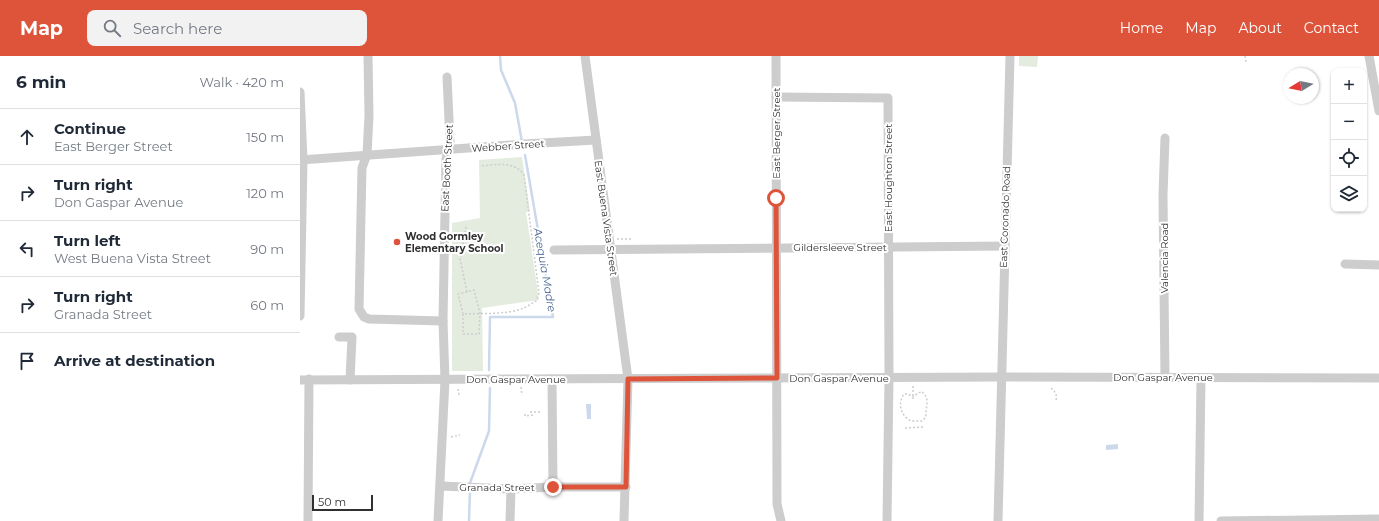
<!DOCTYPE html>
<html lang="en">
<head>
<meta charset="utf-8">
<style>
	:root { --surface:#fff; --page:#f2f2f3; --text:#1f2937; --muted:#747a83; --line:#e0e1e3; --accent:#de543b }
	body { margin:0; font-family:Montserrat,sans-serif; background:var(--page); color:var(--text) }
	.controls { position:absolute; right:12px; top:12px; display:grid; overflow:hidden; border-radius:8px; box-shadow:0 1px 3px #0004 }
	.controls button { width:36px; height:36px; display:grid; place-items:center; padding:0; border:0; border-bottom:1px solid var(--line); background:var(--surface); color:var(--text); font:20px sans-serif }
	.compass { position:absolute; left:983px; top:12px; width:36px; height:36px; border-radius:50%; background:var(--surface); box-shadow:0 1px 3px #0004; rotate:260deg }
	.scale { position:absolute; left:12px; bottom:10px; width:61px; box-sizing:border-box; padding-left:4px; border:2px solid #303030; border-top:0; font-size:11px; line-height:14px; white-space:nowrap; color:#303030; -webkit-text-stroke:3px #fff; paint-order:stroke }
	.stop { position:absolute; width:12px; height:12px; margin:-9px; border:3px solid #de543b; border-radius:50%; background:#fff }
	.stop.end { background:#de543b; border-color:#fff; box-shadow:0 1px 4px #0008 }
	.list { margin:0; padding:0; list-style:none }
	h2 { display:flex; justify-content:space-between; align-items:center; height:52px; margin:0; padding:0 16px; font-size:17px }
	h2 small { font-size:13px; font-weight:400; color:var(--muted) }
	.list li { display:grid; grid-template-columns:26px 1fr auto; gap:12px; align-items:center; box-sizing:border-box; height:56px; padding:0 16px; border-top:1px solid var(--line) }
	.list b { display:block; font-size:15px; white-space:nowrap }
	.list p { margin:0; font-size:13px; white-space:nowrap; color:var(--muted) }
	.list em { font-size:13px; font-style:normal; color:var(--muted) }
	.icon { flex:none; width:22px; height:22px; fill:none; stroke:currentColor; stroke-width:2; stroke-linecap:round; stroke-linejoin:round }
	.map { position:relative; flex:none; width:1079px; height:465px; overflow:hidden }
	header { display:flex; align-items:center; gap:24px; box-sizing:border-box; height:56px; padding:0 20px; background:var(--accent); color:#fff }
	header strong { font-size:19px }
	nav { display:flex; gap:22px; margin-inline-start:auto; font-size:14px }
	.search { width:280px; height:36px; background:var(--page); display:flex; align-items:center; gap:10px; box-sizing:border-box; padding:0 14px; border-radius:8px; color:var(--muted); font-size:15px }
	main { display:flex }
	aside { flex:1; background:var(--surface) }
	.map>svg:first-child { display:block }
</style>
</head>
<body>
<header>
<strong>Map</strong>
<div class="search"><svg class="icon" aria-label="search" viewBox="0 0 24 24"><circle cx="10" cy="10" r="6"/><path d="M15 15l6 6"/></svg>Search here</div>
<nav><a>Home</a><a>Map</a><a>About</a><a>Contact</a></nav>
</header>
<main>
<aside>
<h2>6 min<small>Walk · 420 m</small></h2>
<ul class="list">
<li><svg class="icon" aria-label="ahead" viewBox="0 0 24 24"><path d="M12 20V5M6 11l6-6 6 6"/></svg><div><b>Continue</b><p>East Berger Street</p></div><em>150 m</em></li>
<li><svg class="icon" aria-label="right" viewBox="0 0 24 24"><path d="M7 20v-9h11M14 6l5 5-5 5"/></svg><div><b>Turn right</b><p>Don Gaspar Avenue</p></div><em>120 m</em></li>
<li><svg class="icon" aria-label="left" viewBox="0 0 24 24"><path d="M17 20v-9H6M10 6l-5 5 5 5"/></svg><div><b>Turn left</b><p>West Buena Vista Street</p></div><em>90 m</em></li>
<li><svg class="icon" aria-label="right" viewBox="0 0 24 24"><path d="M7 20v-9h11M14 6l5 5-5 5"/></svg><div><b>Turn right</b><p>Granada Street</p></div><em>60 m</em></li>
<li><svg class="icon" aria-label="arrive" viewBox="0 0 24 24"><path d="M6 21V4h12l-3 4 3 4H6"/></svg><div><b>Arrive at destination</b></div></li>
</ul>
</aside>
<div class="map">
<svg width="1079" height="465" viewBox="0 0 1079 465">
	<rect width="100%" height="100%" fill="#fff"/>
	<g fill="#e3ecdf">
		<polygon points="719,0 738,0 737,11 719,10"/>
		<polygon points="222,101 230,155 226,156 239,244 182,252 183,315 152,315 152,167 180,162 179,104"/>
	</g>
	<g fill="#ccd8eb">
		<polygon points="286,348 291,348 291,363 287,363"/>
		<polygon points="818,388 818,393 806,394 806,389"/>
	</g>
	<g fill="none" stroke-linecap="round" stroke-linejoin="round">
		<g stroke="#ccd8eb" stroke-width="2.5">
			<polyline points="200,0 201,14 215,47 222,86"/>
			<polyline points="189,314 190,261 253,261 225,99"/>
			<polyline points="170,427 189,375 190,332"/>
			<polyline points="169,465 170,435"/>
		</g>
		<g stroke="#cdcdcd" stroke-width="1.5" stroke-dasharray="2 2" stroke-linecap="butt">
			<polyline points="945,0 946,6"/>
			<polyline points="166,171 160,203 167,236"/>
			<polyline points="317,183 332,183"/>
			<path d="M163,258L158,238L174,234L180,257L179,278H163V258C182,257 207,259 224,252C228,250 232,247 236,245L239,237L224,119C214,104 195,109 180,110"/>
			<polyline points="613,330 613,343"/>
			<polyline points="221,331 222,339"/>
			<path d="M751,332C756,336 757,339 756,346"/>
			<polyline points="158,333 159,339"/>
			<path d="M622,336C631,343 625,351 626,361L622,365H611C601,360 597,348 604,338H608L613,341L618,337Z"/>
			<polyline points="230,356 242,356"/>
			<polyline points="225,358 225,360 234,359"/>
			<polyline points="605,372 624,371"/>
			<polyline points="151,381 160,379"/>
		</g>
		<g stroke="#cdcdcd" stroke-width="9">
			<polyline points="68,0 69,60 67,98 62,112 59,253 64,261 69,263 143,265"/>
			<polyline points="285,0 328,323 324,465"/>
			<polyline points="476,0 477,448 481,465"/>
			<polyline points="1069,0 1079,55"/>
			<polyline points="0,36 3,104 0,260"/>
			<polyline points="476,41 588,42 589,322 587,465"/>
			<polyline points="0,104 224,88 296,84"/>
			<polyline points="254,194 705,190"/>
			<polyline points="1045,208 1079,209"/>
			<polyline points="39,281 52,281 50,324"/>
			<polyline points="865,322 863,139 865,82"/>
			<polyline points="252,323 253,431"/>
			<polyline points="0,324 701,321 1079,322"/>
			<polyline points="141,430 211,433 253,431 326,431"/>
			<polyline points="8,465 9,323"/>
			<polyline points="138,465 145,324 143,265 146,103 150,85 147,21"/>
			<polyline points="210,465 211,433"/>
			<polyline points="698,465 710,0"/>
			<polyline points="899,465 901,322"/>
			<polyline points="921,465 1079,463"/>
		</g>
	</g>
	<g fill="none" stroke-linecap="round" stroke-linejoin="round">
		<polyline stroke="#de543b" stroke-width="5" points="253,431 326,431 328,323 477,322 476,142"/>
	</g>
	<circle fill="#de543b" stroke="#fff" stroke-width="1.5" cx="97" cy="186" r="4"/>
	<g text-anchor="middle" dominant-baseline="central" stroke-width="4" stroke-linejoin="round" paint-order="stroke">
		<g font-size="10" fill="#303030" stroke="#fff">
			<text transform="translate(476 77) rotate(-90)">East Berger Street</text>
			<text transform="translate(208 90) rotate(-4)">Webber Street</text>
			<text transform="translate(147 112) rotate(-87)">East Booth Street</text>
			<text transform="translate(588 122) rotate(-90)">East Houghton Street</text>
			<text transform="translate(705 161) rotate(-88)">East Coronado Road</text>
			<text transform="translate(306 162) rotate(82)">East Buena Vista Street</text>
			<text x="540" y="191">Gildersleeve Street</text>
			<text transform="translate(864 202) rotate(-90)">Valencia Road</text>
			<text x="863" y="321">Don Gaspar Avenue</text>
			<text x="539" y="322">Don Gaspar Avenue</text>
			<text x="216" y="323">Don Gaspar Avenue</text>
			<text x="197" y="431">Granada Street</text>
		</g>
		<g font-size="10" font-weight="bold" fill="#303030" stroke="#fff" text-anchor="start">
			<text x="105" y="180">Wood Gormley<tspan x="105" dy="12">Elementary School</tspan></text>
		</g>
		<g font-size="11" font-style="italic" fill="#415f8f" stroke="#fff">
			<text transform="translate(245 214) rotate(80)">Acequia Madre</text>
		</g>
	</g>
</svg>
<div class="controls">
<button>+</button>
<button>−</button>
<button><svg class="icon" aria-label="locate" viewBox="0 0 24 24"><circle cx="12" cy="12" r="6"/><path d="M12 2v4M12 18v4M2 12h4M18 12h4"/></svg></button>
<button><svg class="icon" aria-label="layers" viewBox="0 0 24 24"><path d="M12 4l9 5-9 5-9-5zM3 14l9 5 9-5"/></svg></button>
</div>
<svg class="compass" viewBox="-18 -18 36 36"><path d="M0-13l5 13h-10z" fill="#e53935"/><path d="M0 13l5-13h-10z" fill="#747a83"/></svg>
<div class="scale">50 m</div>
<div class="stop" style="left:476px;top:142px"></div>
<div class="stop end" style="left:253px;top:431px"></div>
</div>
</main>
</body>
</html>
